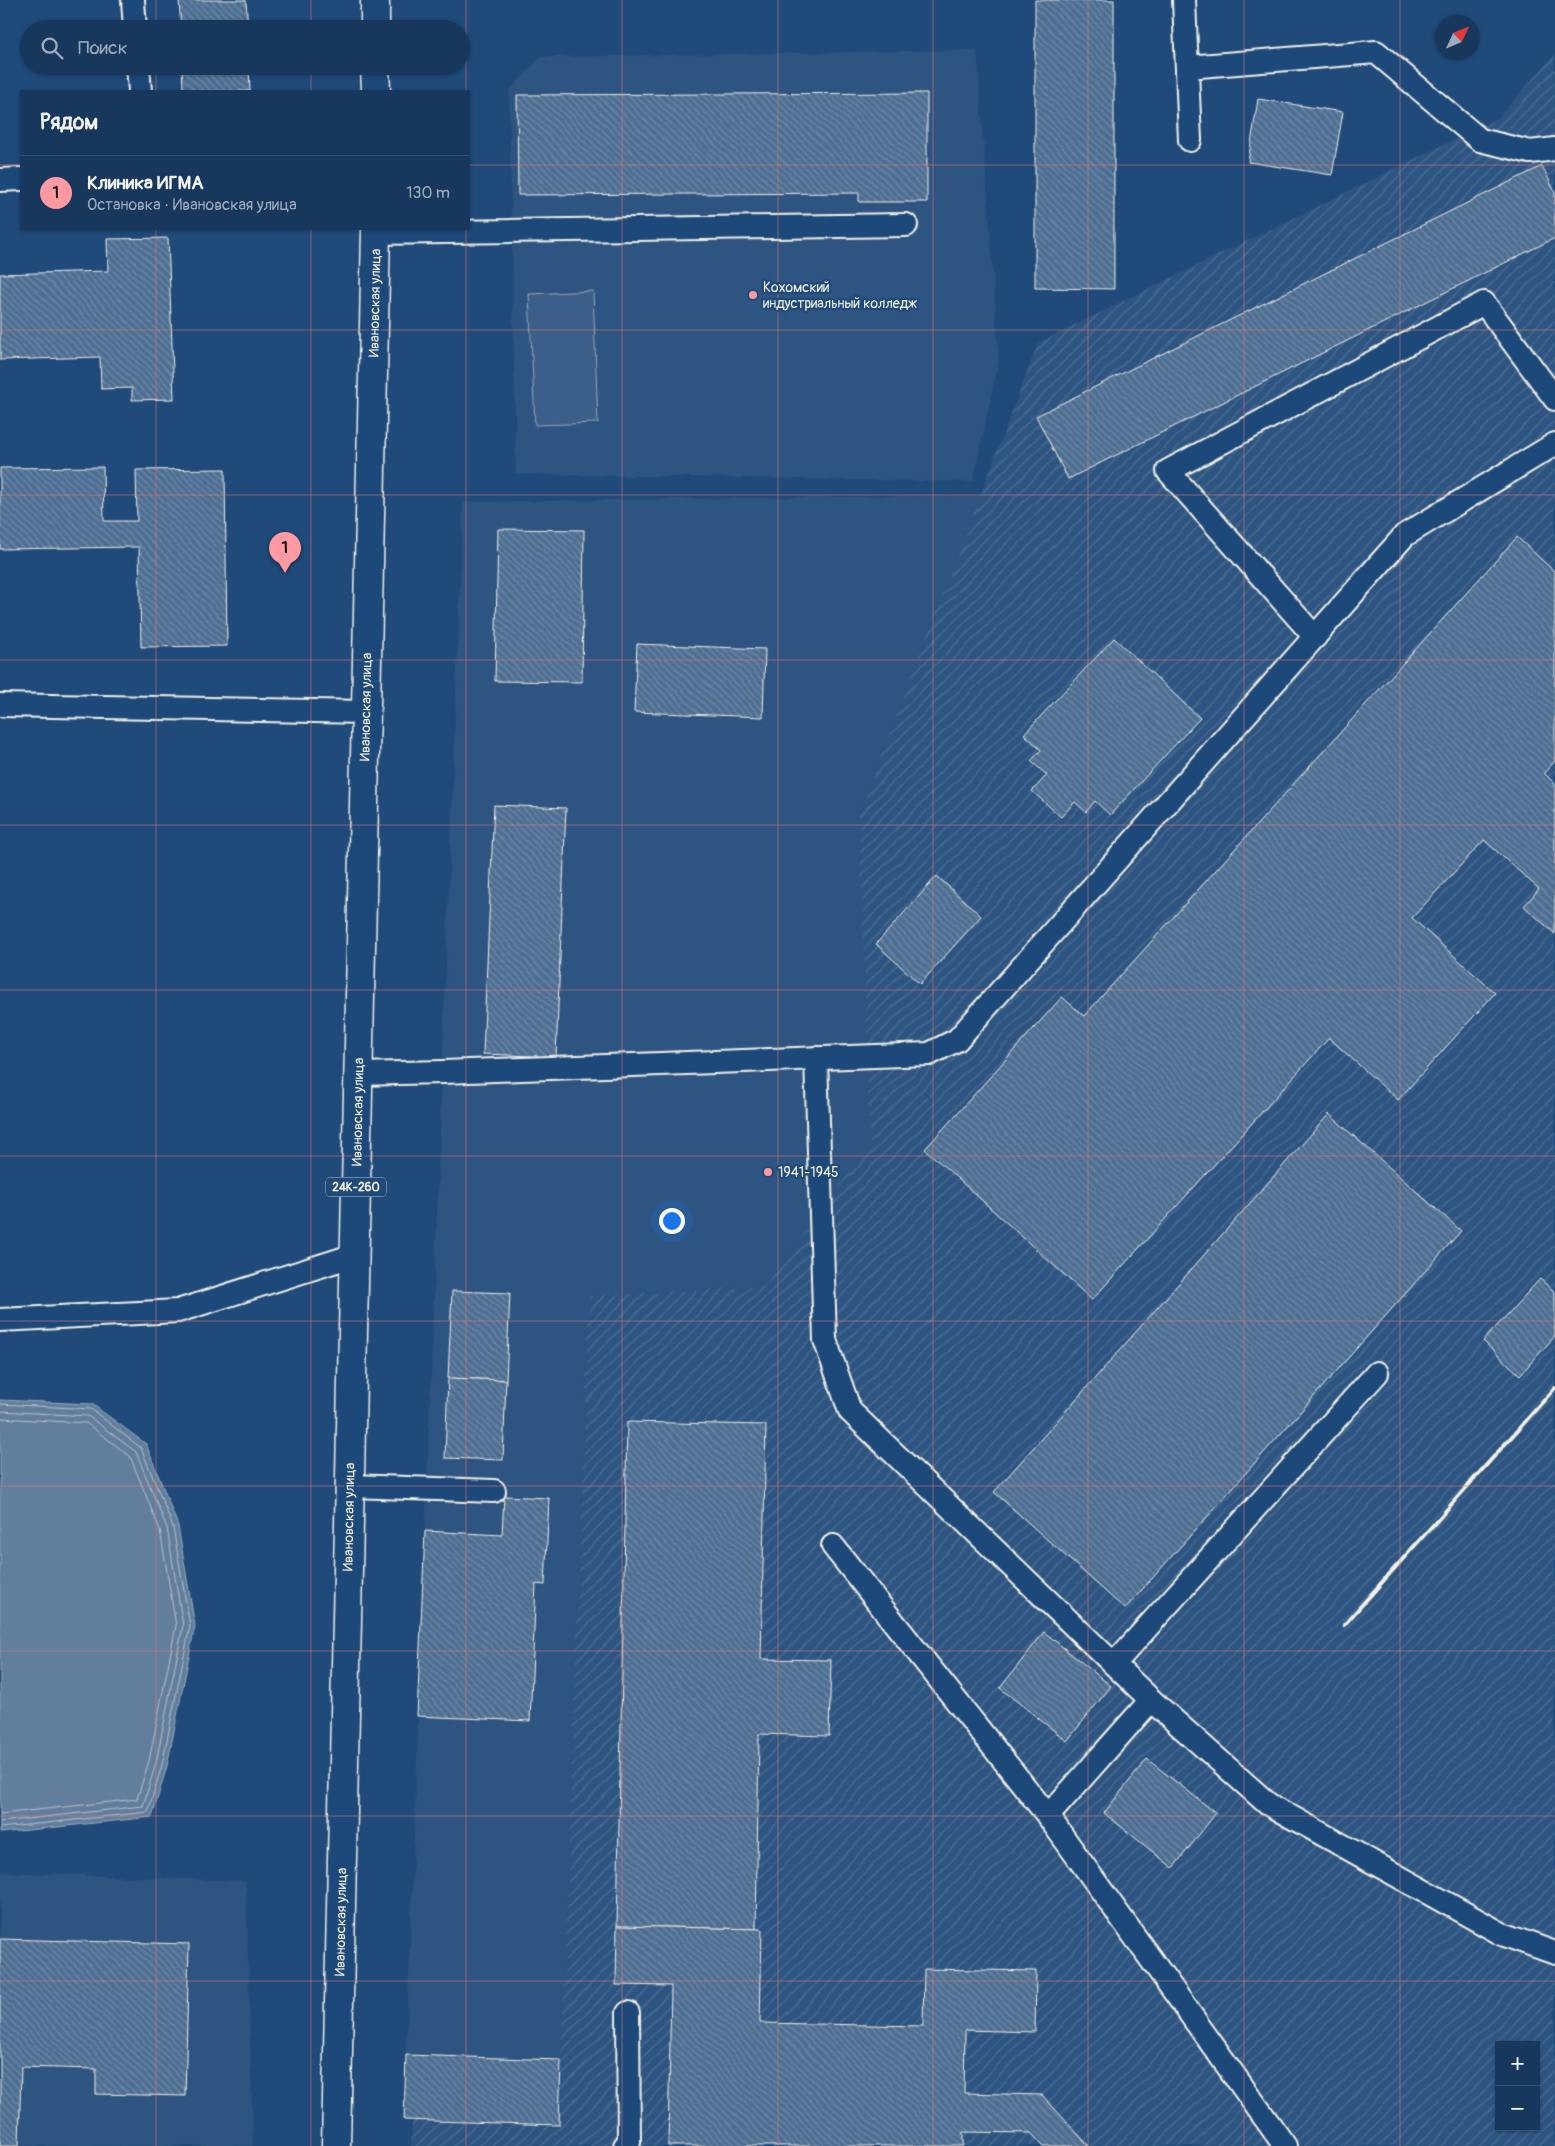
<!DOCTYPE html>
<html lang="ru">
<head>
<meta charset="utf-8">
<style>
	:root { --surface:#17385c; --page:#244365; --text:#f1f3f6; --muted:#9eacbb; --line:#365272; --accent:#ff9aa2 }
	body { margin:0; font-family:Pangolin,sans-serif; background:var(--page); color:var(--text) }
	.controls { position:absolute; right:15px; bottom:15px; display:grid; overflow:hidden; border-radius:0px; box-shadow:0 1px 4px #0004 }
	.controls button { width:45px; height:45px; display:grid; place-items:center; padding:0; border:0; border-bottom:1px solid var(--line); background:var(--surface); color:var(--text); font:25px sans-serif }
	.compass { position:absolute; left:1435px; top:15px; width:45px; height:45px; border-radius:50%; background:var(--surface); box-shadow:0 1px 4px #0004; rotate:46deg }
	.you { position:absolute; left:671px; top:1220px; width:18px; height:18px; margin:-12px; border:4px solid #fff; border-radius:50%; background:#1a73e8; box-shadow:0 0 0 8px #1a73e833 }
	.badge { display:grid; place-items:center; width:32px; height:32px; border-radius:50%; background:var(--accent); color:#111; font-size:16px; font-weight:700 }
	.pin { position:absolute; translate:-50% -41px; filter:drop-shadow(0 1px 2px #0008) }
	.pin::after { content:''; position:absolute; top:26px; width:18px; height:15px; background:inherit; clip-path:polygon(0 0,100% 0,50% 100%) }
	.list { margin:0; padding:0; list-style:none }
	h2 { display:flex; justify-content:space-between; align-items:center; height:65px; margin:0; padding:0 20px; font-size:21px }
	h2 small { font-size:16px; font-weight:400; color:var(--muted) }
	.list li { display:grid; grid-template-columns:32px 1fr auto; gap:15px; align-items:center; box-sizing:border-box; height:75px; padding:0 20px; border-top:1px solid var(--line) }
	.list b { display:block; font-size:19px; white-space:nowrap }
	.list p { margin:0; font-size:16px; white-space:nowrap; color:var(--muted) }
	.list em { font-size:16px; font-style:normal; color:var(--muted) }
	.icon { flex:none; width:28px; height:28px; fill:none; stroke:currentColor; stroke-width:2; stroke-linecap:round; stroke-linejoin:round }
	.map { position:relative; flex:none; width:1555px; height:2146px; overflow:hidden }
	.search { position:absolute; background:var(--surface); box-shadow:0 1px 4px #0004; left:20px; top:20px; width:450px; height:55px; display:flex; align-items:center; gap:12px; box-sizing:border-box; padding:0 18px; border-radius:28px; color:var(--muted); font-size:19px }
	.panel { position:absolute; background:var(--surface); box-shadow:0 1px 4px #0004; left:20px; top:90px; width:450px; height:140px; border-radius:0px }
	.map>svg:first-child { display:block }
</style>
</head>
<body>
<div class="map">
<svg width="1555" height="2146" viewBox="0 0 1555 2146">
	<defs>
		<pattern id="industrial-furrows" width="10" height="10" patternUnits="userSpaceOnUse" patternTransform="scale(1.25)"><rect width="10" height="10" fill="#2d5581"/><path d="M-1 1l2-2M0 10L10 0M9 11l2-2" fill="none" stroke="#4c6e93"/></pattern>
		<pattern id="building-back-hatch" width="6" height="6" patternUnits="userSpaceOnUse" patternTransform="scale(1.25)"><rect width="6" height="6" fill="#4d6e92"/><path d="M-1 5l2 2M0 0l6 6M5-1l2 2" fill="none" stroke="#708aa6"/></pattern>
	</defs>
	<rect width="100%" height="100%" fill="#1f4a7a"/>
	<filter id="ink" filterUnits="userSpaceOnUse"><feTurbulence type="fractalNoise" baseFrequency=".02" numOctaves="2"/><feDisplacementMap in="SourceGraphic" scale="10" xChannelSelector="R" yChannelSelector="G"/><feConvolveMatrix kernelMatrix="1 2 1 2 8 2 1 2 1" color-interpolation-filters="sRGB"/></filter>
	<g filter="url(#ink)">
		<g fill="#2d5581">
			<polygon points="977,50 999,359 973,482 516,474 509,91 541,57"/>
			<polygon points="981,495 859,814 871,1145 765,1286 589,1296 561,2060 406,2055 463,502"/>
			<polygon points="0,1872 246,1881 253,2146 0,2146"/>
		</g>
		<path fill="url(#industrial-furrows)" fill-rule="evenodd" d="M1555,54V2146H411L412,2121L404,2120L406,2055L561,2060L589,1296L765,1286L870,1145L859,814L1038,343L1498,118ZM1499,2045H1536V2127H1499Z"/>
		<polygon fill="#3a5f88" stroke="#97a8b8" points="593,291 598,423 535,425 529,294"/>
		<polygon fill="#627e9d" stroke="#9cacbb" points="0,1400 92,1404 146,1444 178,1526 195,1626 167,1766 152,1817 0,1833"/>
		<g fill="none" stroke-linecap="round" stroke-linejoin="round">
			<g stroke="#bac3ca" stroke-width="1">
				<polyline points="0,1404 91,1409 141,1448 173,1527 190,1626 162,1765 148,1812 0,1828"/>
				<polyline points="0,1411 88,1416 136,1452 167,1528 183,1626 156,1763 143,1806 0,1822"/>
				<polyline points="0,1418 86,1423 130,1456 160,1530 176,1626 149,1761 137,1799 0,1814"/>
			</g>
		</g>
		<g fill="url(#building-back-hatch)" stroke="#f4f1e8">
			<polygon points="179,0 246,0 248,29 181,29"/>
			<polygon points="1035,0 1114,0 1114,289 1035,288"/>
			<polygon points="182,66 249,66 250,91 167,91 183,89"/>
			<polygon points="927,93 927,202 859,202 859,193 518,195 517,95"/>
			<polygon points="1258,99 1343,112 1332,175 1248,162"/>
			<polygon points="1542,166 1555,192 1555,238 1068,479 1036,416"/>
			<polygon points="168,238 174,399 132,400 132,388 101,389 100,357 0,360 0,274 108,271 107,239"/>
			<polygon points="103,467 104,521 137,521 136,470 225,469 227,646 141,647 139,547 0,549 0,468"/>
			<polygon points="498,529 584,530 582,682 495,681"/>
			<polygon points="1517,537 1555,572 1555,761 1544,773 1555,784 1555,934 1524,906 1539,889 1484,840 1412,918 1495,993 1398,1100 1329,1038 1092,1300 925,1149 1062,997 1084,1016"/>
			<polygon points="1114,638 1200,718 1110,815 1095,801 1086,812 1075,802 1061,817 1032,791 1047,775 1031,761 1041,750 1024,734"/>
			<polygon points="637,644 765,649 763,717 634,712"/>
			<polygon points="494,805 566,808 556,1057 483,1054"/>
			<polygon points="937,876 981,916 920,984 876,944"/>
			<polygon points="1329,1114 1461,1231 1125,1609 994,1492"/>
			<polygon points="1540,1279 1555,1292 1555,1336 1520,1375 1483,1341"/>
			<polygon points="452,1291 510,1293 506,1380 448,1378"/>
			<polygon points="448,1378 506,1380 503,1460 445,1458"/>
			<polygon points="627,1422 766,1425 761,1659 831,1660 829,1736 759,1734 756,1929 617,1926"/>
			<polygon points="504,1496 549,1498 545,1585 536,1584 530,1721 417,1716 425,1531 502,1535"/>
			<polygon points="1044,1632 1111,1686 1067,1741 1000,1688"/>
			<polygon points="1147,1759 1216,1813 1173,1868 1104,1813"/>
			<polygon points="617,1926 762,1929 760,2023 923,2026 924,1969 1036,1971 1035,2032 965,2030 964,2093 1042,2095 1089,2146 1043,2146 1031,2133 963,2132 963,2146 668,2146 671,1986 616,1985"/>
			<polygon points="0,1939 189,1944 185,2096 96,2094 96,2069 21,2067 19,2146 0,2146"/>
			<polygon points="406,2055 561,2060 559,2125 404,2120"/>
		</g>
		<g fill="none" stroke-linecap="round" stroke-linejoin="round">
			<defs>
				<g id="service">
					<polyline points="133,0 135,29"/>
					<polyline points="1184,0 1190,140"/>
					<polyline points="138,66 140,91"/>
					<polyline points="1187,67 1376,52 1480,140 1530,152 1555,149"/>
					<polyline points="0,180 21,179"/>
					<polyline points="376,233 906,225"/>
					<polyline points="1315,637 1168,471 1484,303 1555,399"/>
					<polyline points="0,705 366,712"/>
					<polyline points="816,1058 825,1340 850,1411 1151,1700 1268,1804 1502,1934 1555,1953"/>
					<polyline points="358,1074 443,1072 929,1054 957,1040 1405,535 1555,444"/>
					<polyline points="0,1320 178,1311 355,1255"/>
					<polyline points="350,1486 494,1491"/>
					<polyline points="833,1546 1048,1816 1151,1700"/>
					<polyline points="1114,1664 1377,1373"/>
					<polyline points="1048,1816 1285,2146"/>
					<polyline points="625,2146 629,2142 628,2013"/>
				</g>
				<g id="primary">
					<polyline points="375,0 375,29"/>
					<polyline points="375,66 376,91"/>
					<polyline points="336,2146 376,229"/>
				</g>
			</defs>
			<use href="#service" stroke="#f4f1e8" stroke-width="26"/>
			<use href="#primary" stroke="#f4f1e8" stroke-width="31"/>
			<use href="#service" stroke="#1f4a7a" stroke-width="22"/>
			<use href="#primary" stroke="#1f4a7a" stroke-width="28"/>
			<polyline stroke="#f4f1e8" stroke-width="4" points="1344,1625 1555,1388"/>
		</g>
	</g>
	<path fill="none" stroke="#e27875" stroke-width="1" stroke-opacity="0.55" d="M156,0V29M311,0V29M466,0V91M622,0V2146M778,0V2146M933,0V2146M1088,0V2146M1244,0V2146M1400,0V2146M156,66V91M311,66V91M0,165H21M469,165H1555M156,229V2146M311,229V2146M466,229V2146M0,330H1555M0,495H1555M0,660H1555M0,825H1555M0,990H1555M0,1156H1555M0,1321H1555M0,1486H1555M0,1651H1555M0,1816H1555M0,1981H1555"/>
	<g fill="#ff9aa2" stroke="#1f4a7a" stroke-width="2">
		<circle cx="753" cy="295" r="5"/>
		<circle cx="768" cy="1172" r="5"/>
	</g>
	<g text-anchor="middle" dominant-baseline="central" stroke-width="4.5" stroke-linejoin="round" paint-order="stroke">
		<rect fill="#1f4a7a" stroke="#b4bfc7" stroke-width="1" x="326" y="1177.5" width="60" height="19" rx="4"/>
		<g font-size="12" font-weight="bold" fill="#f4f1e8">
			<text x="356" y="1187">24К-260</text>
		</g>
		<g font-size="14" fill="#f4f1e8" stroke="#1f4a7a" text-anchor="start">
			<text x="763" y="287">Кохомский<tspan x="763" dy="16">индустриальный колледж</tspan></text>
			<text x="778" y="1172">1941-1945</text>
		</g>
		<g font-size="14" fill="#f4f1e8" stroke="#1f4a7a">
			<text transform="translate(375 303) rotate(-89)">Ивановская улица</text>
			<text transform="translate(366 707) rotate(-89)">Ивановская улица</text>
			<text transform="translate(358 1112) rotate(-89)">Ивановская улица</text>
			<text transform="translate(349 1517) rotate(-89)">Ивановская улица</text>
			<text transform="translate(341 1922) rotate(-89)">Ивановская улица</text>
		</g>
	</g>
</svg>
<div class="controls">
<button>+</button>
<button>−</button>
</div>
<svg class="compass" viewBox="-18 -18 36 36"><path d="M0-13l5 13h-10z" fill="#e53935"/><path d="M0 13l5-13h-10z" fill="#9eacbb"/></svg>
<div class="you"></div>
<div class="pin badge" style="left:285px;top:573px">1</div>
<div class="search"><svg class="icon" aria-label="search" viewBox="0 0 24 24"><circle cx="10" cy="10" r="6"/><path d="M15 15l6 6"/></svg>Поиск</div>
<section class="panel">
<h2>Рядом<small></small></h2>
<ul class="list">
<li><span class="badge">1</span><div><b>Клиника ИГМА</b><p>Остановка · Ивановская улица</p></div><em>130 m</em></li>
</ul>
</section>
</div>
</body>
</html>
